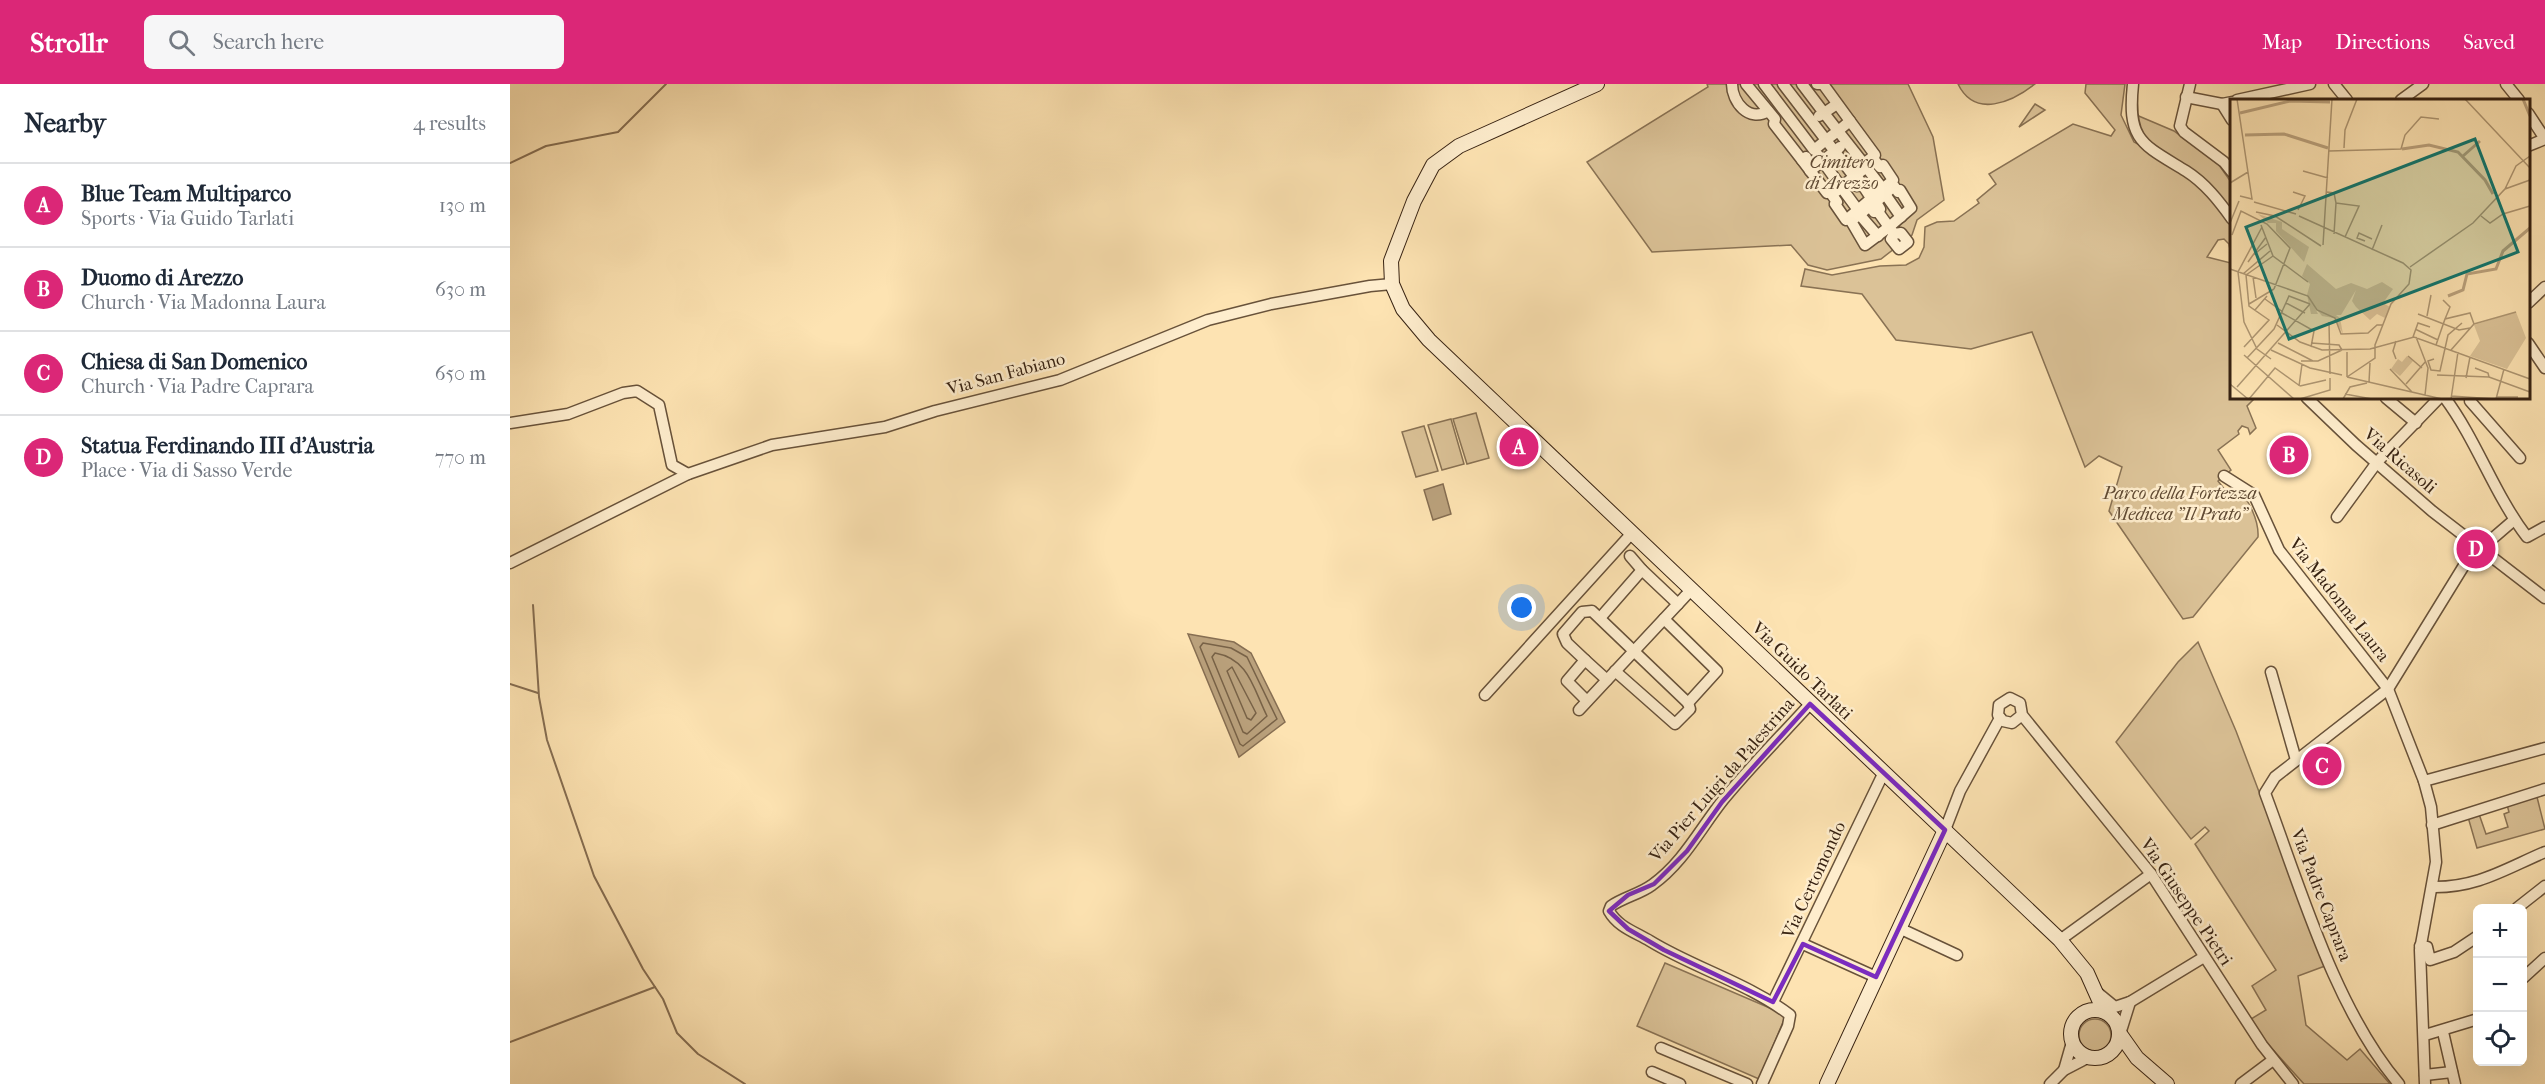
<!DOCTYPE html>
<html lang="en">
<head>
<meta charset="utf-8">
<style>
	:root { --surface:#fff; --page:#f6f6f7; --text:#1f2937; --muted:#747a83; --line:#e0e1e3; --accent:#db2777 }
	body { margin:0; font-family:"IM FELL French Canon",serif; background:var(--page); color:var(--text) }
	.controls { position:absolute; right:18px; bottom:18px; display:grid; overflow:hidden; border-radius:9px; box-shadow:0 6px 24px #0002 }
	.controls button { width:54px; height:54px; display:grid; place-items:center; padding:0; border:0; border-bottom:2px solid var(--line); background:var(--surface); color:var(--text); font:30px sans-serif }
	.you { position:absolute; left:1012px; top:524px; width:21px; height:21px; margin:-15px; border:4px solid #fff; border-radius:50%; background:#1a73e8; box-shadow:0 0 0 9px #1a73e833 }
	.badge { display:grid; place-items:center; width:39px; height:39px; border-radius:50%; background:var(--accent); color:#fff; font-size:20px; font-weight:700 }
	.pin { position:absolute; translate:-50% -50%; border:3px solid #fff; box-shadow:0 2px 6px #0006 }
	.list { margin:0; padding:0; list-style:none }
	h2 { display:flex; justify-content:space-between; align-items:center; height:78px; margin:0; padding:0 24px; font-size:26px }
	h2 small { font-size:20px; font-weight:400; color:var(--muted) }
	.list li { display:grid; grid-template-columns:39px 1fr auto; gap:18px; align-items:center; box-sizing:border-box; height:84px; padding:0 24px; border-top:2px solid var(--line) }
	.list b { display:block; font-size:22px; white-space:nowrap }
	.list p { margin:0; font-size:20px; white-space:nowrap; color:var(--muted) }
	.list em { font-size:20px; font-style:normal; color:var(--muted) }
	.icon { flex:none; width:33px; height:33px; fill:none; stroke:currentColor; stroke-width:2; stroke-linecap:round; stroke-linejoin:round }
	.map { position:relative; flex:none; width:2035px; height:1000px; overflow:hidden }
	header { display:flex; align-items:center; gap:36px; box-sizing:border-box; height:84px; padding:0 30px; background:var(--accent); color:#fff }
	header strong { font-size:28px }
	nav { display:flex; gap:33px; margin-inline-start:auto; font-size:21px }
	.search { width:420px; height:54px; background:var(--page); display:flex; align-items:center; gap:15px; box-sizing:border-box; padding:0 21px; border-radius:9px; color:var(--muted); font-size:22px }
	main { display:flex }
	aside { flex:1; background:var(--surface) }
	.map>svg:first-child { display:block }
</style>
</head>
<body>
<header>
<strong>Strollr</strong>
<div class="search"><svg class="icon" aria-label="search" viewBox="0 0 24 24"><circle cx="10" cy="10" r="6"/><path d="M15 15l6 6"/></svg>Search here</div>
<nav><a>Map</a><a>Directions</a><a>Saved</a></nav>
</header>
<main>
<aside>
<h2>Nearby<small>4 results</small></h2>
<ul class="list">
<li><span class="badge">A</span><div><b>Blue Team Multiparco</b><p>Sports · Via Guido Tarlati</p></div><em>130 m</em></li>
<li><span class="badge">B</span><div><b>Duomo di Arezzo</b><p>Church · Via Madonna Laura</p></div><em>630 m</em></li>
<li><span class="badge">C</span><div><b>Chiesa di San Domenico</b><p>Church · Via Padre Caprara</p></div><em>650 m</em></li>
<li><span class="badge">D</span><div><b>Statua Ferdinando III d'Austria</b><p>Place · Via di Sasso Verde</p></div><em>770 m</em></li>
</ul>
</aside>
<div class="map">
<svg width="2035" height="1000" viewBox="0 0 2035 1000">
	<rect width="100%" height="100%" fill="#fde3b2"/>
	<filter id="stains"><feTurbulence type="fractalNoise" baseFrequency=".00333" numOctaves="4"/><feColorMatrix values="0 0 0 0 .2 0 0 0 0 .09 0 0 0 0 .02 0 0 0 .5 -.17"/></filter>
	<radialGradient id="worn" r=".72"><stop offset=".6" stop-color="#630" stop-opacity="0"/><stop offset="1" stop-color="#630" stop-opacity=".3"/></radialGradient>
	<g fill="#dbc297" stroke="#897254" stroke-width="1.5">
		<polygon points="1197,0 1398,0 1423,53 1434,116 1407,136 1402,151 1371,175 1317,186 1298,181 1281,161 1142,168 1077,78 1198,3"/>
		<path d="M1448,0H1525C1502,18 1465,35 1448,0Z"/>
		<path d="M1576,0H1615L1611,31L1624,58L1678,88L1721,135V171L1719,160L1714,155L1708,156L1697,173L1721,179L1722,314H1745L1737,322L1746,344L1740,350L1738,344L1732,342L1728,347L1729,350L1708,366L1721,386L1708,397L1719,411L1727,405C1739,415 1749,437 1748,453L1683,533L1673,535L1599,427L1612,383L1589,372L1575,383L1522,248L1461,265L1386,256L1352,210L1291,202L1295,185L1322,191L1370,182L1396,181L1409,174L1414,163L1415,143L1427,138L1444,137L1469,119L1467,116L1486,100L1479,90L1563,40L1601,52L1605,46L1575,9Z"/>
		<polygon points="1525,20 1535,26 1509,43"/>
		<polygon points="1624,30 1664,47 1709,81 1721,98 1721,128 1649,69 1633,51"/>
		<polygon points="966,329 979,374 957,380 943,335"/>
		<polygon points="941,335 954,380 932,386 918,341"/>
		<polygon points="914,342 928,387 906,393 892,348"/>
		<polygon points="1688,558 1726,647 1815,882 1788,892 1796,941 1837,976 1850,965 1880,1000 1794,1000 1756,958 1741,935 1756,926 1742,902 1766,886 1685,760 1699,747 1695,743 1681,755 1606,658 1668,578"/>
		<polygon points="2027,713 2035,745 1967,764 1958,733 1969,730 1976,750 1998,743 1994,730 1999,728 1997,721"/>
		<polygon points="1155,879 1276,931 1249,995 1127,942"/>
		<circle cx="1585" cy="951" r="16"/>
	</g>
	<g fill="#baa17c" stroke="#866e52" stroke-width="1.5">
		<polygon points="933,400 941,430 923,436 914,406"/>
		<polygon points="678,550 724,558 741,569 775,638 729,673"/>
	</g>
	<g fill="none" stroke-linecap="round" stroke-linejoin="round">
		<g stroke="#786247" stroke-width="1.5">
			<polygon points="693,559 721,564 737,573 767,635 733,662 730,660 690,563"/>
			<path d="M705,569C739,575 743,604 757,632L737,650L733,648L702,573Z"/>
			<polygon points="722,583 746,629 741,636 737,634 717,587"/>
		</g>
		<g stroke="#866e52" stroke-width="2">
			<polyline points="0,79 36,62 108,48 156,0"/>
			<polyline points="23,521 29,613 37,656 84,792 133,885 153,915 167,949 188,970 235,1000"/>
			<polyline points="0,600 28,609"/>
			<polyline points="0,958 145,903"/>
		</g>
		<defs>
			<g id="street">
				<path d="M1222,0C1222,18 1239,39 1258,27"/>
				<polyline points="1236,0 1265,35 1264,40 1292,76 1296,73"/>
				<polyline points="1254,0 1304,66 1316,56 1342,90"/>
				<polyline points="1273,0 1316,56 1328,47 1354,80"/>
				<polyline points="1292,0 1314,29 1309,32"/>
				<polyline points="1307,0 1313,0 1340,37 1328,47 1314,29 1327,20"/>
				<path d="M1623,0C1617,57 1632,60 1676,87C1695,99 1709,117 1722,135"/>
				<polyline points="1680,0 1670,42 1674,48 1714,78 1722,88"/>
				<polyline points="1824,0 1837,16"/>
				<polyline points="1996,0 2009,16"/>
				<polyline points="1676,13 1712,20 1722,18"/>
				<polyline points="1727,16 1800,0"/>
				<polyline points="1891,16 1913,0"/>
				<polyline points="1712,20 1722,36"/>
				<polyline points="2018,29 2035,55"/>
				<polyline points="1340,37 1365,71 1355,79"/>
				<polyline points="2018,62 2035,55"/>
				<polyline points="1308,71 1329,100"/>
				<polyline points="1292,76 1317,109 1324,104"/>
				<polyline points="1356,83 1373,105"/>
				<polyline points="1300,87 1330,63"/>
				<polyline points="1350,100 1347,102 1341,95 1322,111 1327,118 1325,120 1336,136 1383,96 1373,81 1370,83 1365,77 1346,91 1361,114"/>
				<polyline points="1331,103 1348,126"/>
				<polyline points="1375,110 1391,133"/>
				<polygon points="1360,122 1364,128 1366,125 1379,143 1355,161 1341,137"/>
				<polyline points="1368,127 1370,125 1366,118 1384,102 1388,108 1390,106 1401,124 1379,143 1384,150 1381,155 1389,165 1398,158 1391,149 1384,150"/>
				<polyline points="1349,130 1368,152"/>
				<polyline points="2018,219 2035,203"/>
				<polyline points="2018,259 2035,284"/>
				<polyline points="1797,314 1846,361 1922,427 2035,514"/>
				<polyline points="1876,314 1906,339"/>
				<path d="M1935,314C1967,357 1984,410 2017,453L2035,443"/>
				<polyline points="1960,317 2010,374"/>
				<polyline points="0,339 58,330 113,309 127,307 149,321 162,381 178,390"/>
				<polyline points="1870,375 1929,314"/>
				<polyline points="1714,392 1744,411 1769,466 1878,605 1914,697 1921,723 1926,778 1910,866 1915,1000"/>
				<polyline points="1827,433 1865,381"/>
				<polyline points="1966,462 1975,461 2004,436"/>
				<polyline points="1120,472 1132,486"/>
				<polyline points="0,479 178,390 262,361 375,343 425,327 550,296 698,236 761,220 860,202 882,200"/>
				<polyline points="1090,534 1132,486 1168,520"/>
				<polyline points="1075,576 1057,559 1053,550 1072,528 1082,527 1178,619 1207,587 1154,535"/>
				<polyline points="1105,587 1165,640 1180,625 1178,619"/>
				<polyline points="1761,588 1786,676"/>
				<polyline points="975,611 1122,449"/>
				<polyline points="1077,617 1057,597 1075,576 1097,596"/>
				<polyline points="1069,626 1181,506"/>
				<polyline points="1512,631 1502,639 1493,637 1488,631 1489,621 1500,614 1510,619 1512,631 1641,790 1752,961 1783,1000"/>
				<polyline points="1914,697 2035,664"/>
				<polyline points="1922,741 2035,705"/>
				<polyline points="1435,746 1450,707 1490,634"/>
				<path d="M1922,803C1967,804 1995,785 2035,768"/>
				<polyline points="2007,824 2035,802"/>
				<polyline points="1389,844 1447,871"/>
				<polyline points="1550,856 1641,790"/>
				<polyline points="1293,860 1366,893"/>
				<polyline points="1910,862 1917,863 1920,876 1944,868 1968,852"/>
				<polyline points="2012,895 2035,874"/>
				<polyline points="1588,909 1605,923 1620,918 1694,873"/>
				<polyline points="1263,918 1374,688"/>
				<polyline points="1933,948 1945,1000"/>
				<polyline points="1610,950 1620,918"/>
				<polyline points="1915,951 1968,935"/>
				<polyline points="1151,964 1237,1000"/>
				<polyline points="1554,986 1562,958"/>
				<polyline points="1142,988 1170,1000"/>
				<polyline points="1915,991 1942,988"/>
				<path d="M1252,1000L1278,942L1280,931C1238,899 1184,884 1140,857C1125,848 1108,843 1099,827L1101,822C1114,813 1130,810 1142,801C1173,779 1190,745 1213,716C1240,683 1271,652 1300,620"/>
				<polyline points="1540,1000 1554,986 1579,973"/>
				<polyline points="1731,1000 1763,976"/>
				<path d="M1889,1000C1825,925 1790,802 1755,709L1765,693L1878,605L1966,462"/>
			</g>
			<g id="secondary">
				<polyline points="1087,0 949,62 923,81 904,117 881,177 882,200 893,225 919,256 1550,856 1577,889 1594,927"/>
				<circle cx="1585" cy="950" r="24"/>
				<polyline points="1610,950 1627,974 1657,1000"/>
				<polyline points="1317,1000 1435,746"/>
			</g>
		</defs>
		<use href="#street" stroke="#68523a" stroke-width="13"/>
		<use href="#secondary" stroke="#372212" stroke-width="16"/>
		<use href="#street" stroke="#feedcd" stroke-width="10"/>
		<use href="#secondary" stroke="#feedcd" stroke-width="14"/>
	</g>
	<path fill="none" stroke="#7b2cbf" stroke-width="4.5" stroke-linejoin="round" d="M1300,620L1435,746L1366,893L1293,860L1263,918L1154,866L1118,845L1099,827L1118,811L1144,800L1177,767L1212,718Z"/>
	<g text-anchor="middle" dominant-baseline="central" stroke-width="5" stroke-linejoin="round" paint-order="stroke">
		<g font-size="18" font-style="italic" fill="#604a33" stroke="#feedcd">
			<text x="1332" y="78">Cimitero<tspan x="1332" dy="21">di Arezzo</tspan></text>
			<text x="1670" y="409">Parco della Fortezza<tspan x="1670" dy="21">Medicea "Il Prato"</tspan></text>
		</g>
		<g font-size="18" fill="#372212" stroke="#feedcd">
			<text transform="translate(496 290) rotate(-15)">Via San Fabiano</text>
			<text transform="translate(1890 377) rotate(41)">Via Ricasoli</text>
			<text transform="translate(1829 516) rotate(52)">Via Madonna Laura</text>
			<text transform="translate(1292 587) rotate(44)">Via Guido Tarlati</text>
			<text transform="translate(1212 696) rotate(-49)">Via Pier Luigi da Palestrina</text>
			<text transform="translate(1304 796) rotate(-65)">Via Certomondo</text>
			<text transform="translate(1811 811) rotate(69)">Via Padre Caprara</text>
			<text transform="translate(1676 818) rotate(56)">Via Giuseppe Pietri</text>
		</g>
	</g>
	<g transform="translate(1720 15)">
		<rect width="300" height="300" fill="#fde3b2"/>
		<path d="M28,115L52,123V130L79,148L74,163L46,132V124H38ZM77,165L106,190L121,184L137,190L152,183L163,190L153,204L160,208L155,219L147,215L140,221L126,208L122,202L126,191L111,216H106L110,219L113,235L104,219L92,217L84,207L88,215H81L77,196L80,185L72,177ZM286,213L296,239L277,270L240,257L250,242L244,226ZM177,257L183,262L170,277L161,270L168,260L172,263Z" fill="#dbc297"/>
		<path fill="none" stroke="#baa17c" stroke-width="3" d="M293,0L300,17M10,14L60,2L100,3M15,36L54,35L98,49M172,50L199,46L228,53L255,81L263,95M233,57L250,42M218,197L233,191L237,175L266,170L273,152L300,129"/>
		<path fill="none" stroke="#ae9672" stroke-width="1.5" d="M7,0L22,100L10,97M235,0L300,69M114,49L115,31L127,0M99,52L171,50L175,36L191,18L209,20M73,72L98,79M0,84L18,73M275,90L286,67L300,57M63,93L75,97L68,111M97,93L104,94L106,104L104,135M24,103L66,115M106,104L129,107L115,138M26,113L45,117L91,147M69,117L173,164L181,171L179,185L161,205L145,246V259L117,278M251,117L260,124L273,115L300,107M0,124L9,102M31,126L43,157L78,183M32,128L8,173L14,223L27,250L41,260M2,136L11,112L37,125L60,149L44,190M135,142L127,139L129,134L142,140M93,146L102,0M142,151L152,126M22,157L37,145M18,163L36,138M180,168L243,124L275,90L300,81M0,170L78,197L87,211L105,219L111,235L138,234L147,226H153M13,175L40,152M16,176L43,157M23,178L26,199M35,200L53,213M213,201L220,208L215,220M56,204L75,214M19,205L44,190M25,211L37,197M52,214L84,232L81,248M188,215L229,231L240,229M197,217L201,196M99,223L100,275M47,226L70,243L92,251L140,250L184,238L300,280M185,230L208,241M183,238L188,224L200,228M186,238L198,269L195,296M48,244L83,262M81,244L109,246L112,251M206,246L215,220L240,214L244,225M14,248L39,221L19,207L16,176M41,251L80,269L112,276M221,251L244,225L286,213M14,256L64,300M178,257L192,269M17,259L44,230L59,197L80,205M166,260L163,252L166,242M204,260L198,262L201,271L210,272L218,236L232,224M71,262H88L112,251M245,269L258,274L259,278M160,270L182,293M207,276L259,278L300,293M117,278V253M117,278L212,300M236,279L240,258M139,283L140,264M0,285L18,300M176,285L196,262M69,287L72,265M70,287L96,281M7,288L80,205M115,295L142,300M221,297L265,300M267,298H288M19,300L45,269L70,287M70,300L100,291V279M113,300L120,288L137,284M221,300L228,253M266,300L274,270"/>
		<path fill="#0f766e" fill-opacity="0.15" stroke="#0f766e" stroke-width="3" d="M245,40L288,153L59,240L16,128Z"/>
		<rect width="300" height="300" fill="none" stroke="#372212" stroke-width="3"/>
	</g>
	<rect width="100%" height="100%" filter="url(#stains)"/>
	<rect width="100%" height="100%" fill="url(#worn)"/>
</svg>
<div class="controls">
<button>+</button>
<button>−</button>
<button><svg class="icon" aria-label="locate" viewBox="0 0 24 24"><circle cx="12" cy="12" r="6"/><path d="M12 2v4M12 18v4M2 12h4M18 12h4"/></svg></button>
</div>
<div class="you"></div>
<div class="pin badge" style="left:1009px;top:363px">A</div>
<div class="pin badge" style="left:1779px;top:371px">B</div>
<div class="pin badge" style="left:1812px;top:682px">C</div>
<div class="pin badge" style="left:1966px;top:465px">D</div>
</div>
</main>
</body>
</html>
